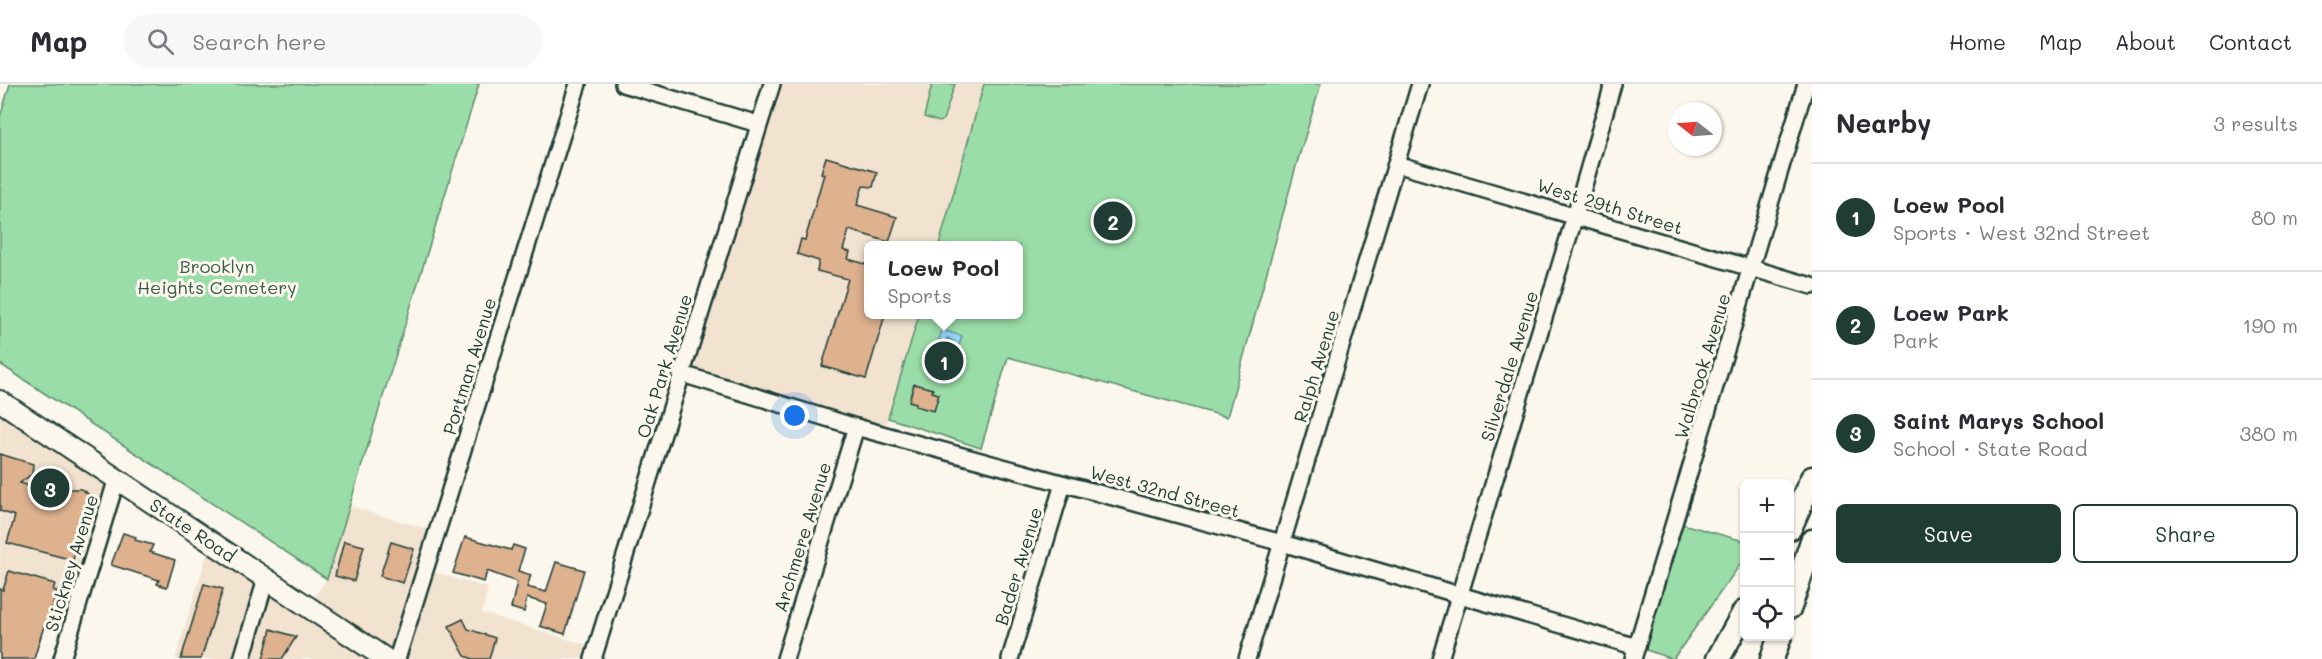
<!DOCTYPE html>
<html lang="en">
<head>
<meta charset="utf-8">
<style>
	:root { --surface:#fff; --page:#f7f7f7; --text:#2b2b33; --muted:#7c7c81; --line:#e1e1e2; --accent:#1f3d34 }
	body { margin:0; font-family:Mali,sans-serif; background:var(--page); color:var(--text) }
	.controls { position:absolute; right:18px; bottom:18px; display:grid; overflow:hidden; border-radius:9px; box-shadow:0 2px 4px #0004 }
	.controls button { width:54px; height:54px; display:grid; place-items:center; padding:0; border:0; border-bottom:2px solid var(--line); background:var(--surface); color:var(--text); font:30px sans-serif }
	.compass { position:absolute; left:1668px; top:18px; width:54px; height:54px; border-radius:50%; background:var(--surface); box-shadow:0 2px 4px #0004; rotate:287deg }
	.you { position:absolute; left:795px; top:332px; width:21px; height:21px; margin:-15px; border:4px solid #fff; border-radius:50%; background:#1a73e8; box-shadow:0 0 0 9px #1a73e833 }
	.badge { display:grid; place-items:center; width:39px; height:39px; border-radius:50%; background:var(--accent); color:#fff; font-size:20px; font-weight:700 }
	.pin { position:absolute; translate:-50% -50%; border:3px solid #fff; box-shadow:0 2px 6px #0006 }
	.popup { position:absolute; left:864px; top:157px; width:159px; height:78px; box-sizing:border-box; display:grid; place-content:center; border-radius:9px; background:var(--surface); filter:drop-shadow(0 2px 4px #0005); font-size:20px; white-space:nowrap; color:var(--muted) }
	.popup b { font-size:22px; color:var(--text) }
	.popup::after { content:''; position:absolute; left:50%; top:100%; margin-left:-12px; border:12px solid transparent; border-top-color:var(--surface) }
	.list { margin:0; padding:0; list-style:none }
	h2 { display:flex; justify-content:space-between; align-items:center; height:78px; margin:0; padding:0 24px; font-size:26px }
	h2 small { font-size:20px; font-weight:400; color:var(--muted) }
	.list li { display:grid; grid-template-columns:39px 1fr auto; gap:18px; align-items:center; box-sizing:border-box; height:108px; padding:0 24px; border-top:2px solid var(--line) }
	.list b { display:block; font-size:22px; white-space:nowrap }
	.list p { margin:0; font-size:20px; white-space:nowrap; color:var(--muted) }
	.list em { font-size:20px; font-style:normal; color:var(--muted) }
	.actions { display:flex; gap:12px; padding:18px 24px }
	.actions a { flex:1; padding:14px 0; border:2px solid var(--accent); border-radius:9px; text-align:center; font-size:21px; color:var(--accent) }
	.actions .main { background:var(--accent); color:#fff }
	.icon { flex:none; width:33px; height:33px; fill:none; stroke:currentColor; stroke-width:2; stroke-linecap:round; stroke-linejoin:round }
	.map { position:relative; flex:none; width:1812px; height:575px; overflow:hidden }
	header { display:flex; align-items:center; gap:36px; box-sizing:border-box; height:84px; padding:0 30px; background:var(--surface); border-bottom:2px solid var(--line) }
	header strong { font-size:28px }
	nav { display:flex; gap:33px; margin-inline-start:auto; font-size:21px }
	.search { width:420px; height:54px; background:var(--page); display:flex; align-items:center; gap:15px; box-sizing:border-box; padding:0 21px; border-radius:33px; color:var(--muted); font-size:22px }
	main { display:flex }
	aside { flex:1; background:var(--surface) }
	.map>svg:first-child { display:block }
</style>
</head>
<body>
<header>
<strong>Map</strong>
<div class="search"><svg class="icon" aria-label="search" viewBox="0 0 24 24"><circle cx="10" cy="10" r="6"/><path d="M15 15l6 6"/></svg>Search here</div>
<nav><a>Home</a><a>Map</a><a>About</a><a>Contact</a></nav>
</header>
<main>
<div class="map">
<svg width="1812" height="575" viewBox="0 0 1812 575">
	<rect width="100%" height="100%" fill="#fbf7ec"/>
	<filter id="ink" filterUnits="userSpaceOnUse"><feTurbulence type="fractalNoise" baseFrequency=".0167" numOctaves="2"/><feDisplacementMap in="SourceGraphic" scale="12" xChannelSelector="R" yChannelSelector="G"/><feConvolveMatrix kernelMatrix="1 2 1 2 8 2 1 2 1" color-interpolation-filters="sRGB"/></filter>
	<g filter="url(#ink)">
		<g fill="#f2e2d0">
			<polygon points="772,0 984,0 939,161 869,162 869,230 919,231 883,351 682,290"/>
			<polygon points="0,317 117,394 77,526 0,505"/>
			<polygon points="349,422 437,448 426,486 488,504 482,529 596,564 593,575 175,575 211,458 307,522 327,495"/>
		</g>
		<g fill="#9bdda8" stroke="#5d8d6e" stroke-width="1.5">
			<polygon points="10,0 479,0 327,495 0,280 0,33"/>
			<polygon points="932,0 955,0 943,36 940,38 924,33"/>
			<polygon points="984,0 1321,0 1297,79 1227,333 1008,273 981,364 888,334 919,231 1019,230 1019,162 939,161"/>
			<polygon points="1675,438 1744,457 1744,475 1673,575 1637,563"/>
		</g>
		<polygon fill="#95d5f6" stroke="#6698a8" stroke-width="1.5" points="942,246 962,252 950,291 930,285"/>
		<g fill="none" stroke-linecap="round" stroke-linejoin="round">
			<polygon stroke="#4e7a82" stroke-width="1.5" points="948,254 954,258 947,281 944,283 939,279 946,256"/>
		</g>
		<g fill="#deb18f" stroke="#1f3d34" stroke-width="1.5">
			<polygon points="826,73 877,88 873,103 863,102 857,121 897,133 889,158 849,146 843,166 850,168 848,175 869,181 869,231 885,231 866,295 822,282 848,195 817,187 819,177 797,170 801,155 805,156 824,90 821,89"/>
			<polygon points="914,300 933,305 932,308 939,310 934,327 915,322 916,319 909,317"/>
			<polygon points="0,370 33,380 32,390 20,399 63,412 64,405 81,405 94,414 78,469 75,468 73,476 7,459 15,432 0,427"/>
			<polygon points="123,449 136,453 135,456 153,461 150,468 175,476 167,503 157,500 159,496 111,481"/>
			<polygon points="465,453 511,466 513,461 525,465 518,487 531,491 527,503 546,508 556,478 584,486 565,550 540,542 547,520 527,514 524,528 511,524 517,498 487,487 484,498 453,489"/>
			<polygon points="344,457 364,462 354,497 335,492"/>
			<polygon points="391,458 414,465 403,499 380,492"/>
			<polygon points="9,487 55,500 53,506 57,507 51,528 46,543 44,542 34,575 0,575 0,505 3,506"/>
			<polygon points="204,500 223,505 201,575 181,575"/>
			<polygon points="463,535 468,545 495,554 489,575 473,575 465,572 449,542"/>
			<polygon points="271,545 296,553 282,575 263,575"/>
		</g>
		<g fill="none" stroke-linecap="round" stroke-linejoin="round">
			<defs>
				<g id="minor">
					<polyline points="623,0 758,40"/>
					<polyline points="1396,80 1812,202"/>
					<polyline points="682,290 856,343 1282,459 1637,563"/>
					<polyline points="62,575 117,394"/>
					<polyline points="242,575 266,495"/>
					<polyline points="397,575 578,0"/>
					<polyline points="593,575 772,0"/>
					<polyline points="785,575 856,343"/>
					<polyline points="1010,575 1063,400"/>
					<polyline points="1247,575 1420,0"/>
					<polyline points="1440,575 1575,132 1613,0"/>
					<polyline points="1633,575 1806,0"/>
				</g>
				<polyline id="major" points="0,317 386,575"/>
				<g id="highway">
					<polyline points="1790,444 1812,394"/>
					<polyline points="1790,523 1812,457"/>
					<polyline points="1718,575 1744,528"/>
					<polyline points="1772,575 1780,552"/>
				</g>
			</defs>
			<use href="#minor" stroke="#1f3d34" stroke-width="20"/>
			<use href="#major" stroke="#1f3d34" stroke-width="24"/>
			<use href="#highway" stroke="#1f3d34" stroke-width="27"/>
			<use href="#minor" stroke="#fbf7ec" stroke-width="15"/>
			<use href="#major" stroke="#fbf7ec" stroke-width="20"/>
			<use href="#highway" stroke="#fbf7ec" stroke-width="22"/>
		</g>
	</g>
	<g text-anchor="middle" dominant-baseline="central" stroke-width="6" stroke-linejoin="round" paint-order="stroke">
		<g font-size="18" fill="#1f3d34" stroke="#fbf7ec">
			<text transform="translate(1610 122) rotate(17)">West 29th Street</text>
			<text transform="translate(469 282) rotate(-73)">Portman Avenue</text>
			<text transform="translate(664 282) rotate(-73)">Oak Park Avenue</text>
			<text transform="translate(1316 282) rotate(-73)">Ralph Avenue</text>
			<text transform="translate(1509 282) rotate(-73)">Silverdale Avenue</text>
			<text transform="translate(1702 282) rotate(-73)">Walbrook Avenue</text>
			<text transform="translate(1165 407) rotate(15)">West 32nd Street</text>
			<text transform="translate(193 446) rotate(34)">State Road</text>
			<text transform="translate(802 453) rotate(-73)">Archmere Avenue</text>
			<text transform="translate(71 479) rotate(-73)">Stickney Avenue</text>
			<text transform="translate(1018 482) rotate(-73)">Bader Avenue</text>
		</g>
		<g font-size="18" fill="#385d4b" stroke="#fbf7ec">
			<text x="217" y="182">Brooklyn<tspan x="217" dy="21">Heights Cemetery</tspan></text>
		</g>
	</g>
</svg>
<div class="controls">
<button>+</button>
<button>−</button>
<button><svg class="icon" aria-label="locate" viewBox="0 0 24 24"><circle cx="12" cy="12" r="6"/><path d="M12 2v4M12 18v4M2 12h4M18 12h4"/></svg></button>
</div>
<svg class="compass" viewBox="-18 -18 36 36"><path d="M0-13l5 13h-10z" fill="#e53935"/><path d="M0 13l5-13h-10z" fill="#7c7c81"/></svg>
<div class="you"></div>
<div class="pin badge" style="left:944px;top:277px">1</div>
<div class="popup"><b>Loew Pool</b>Sports</div>
<div class="pin badge" style="left:1113px;top:137px">2</div>
<div class="pin badge" style="left:50px;top:404px">3</div>
</div>
<aside>
<h2>Nearby<small>3 results</small></h2>
<ul class="list">
<li><span class="badge">1</span><div><b>Loew Pool</b><p>Sports · West 32nd Street</p></div><em>80 m</em></li>
<li><span class="badge">2</span><div><b>Loew Park</b><p>Park</p></div><em>190 m</em></li>
<li><span class="badge">3</span><div><b>Saint Marys School</b><p>School · State Road</p></div><em>380 m</em></li>
</ul>
<div class="actions"><a class="main">Save</a><a>Share</a></div>
</aside>
</main>
</body>
</html>
